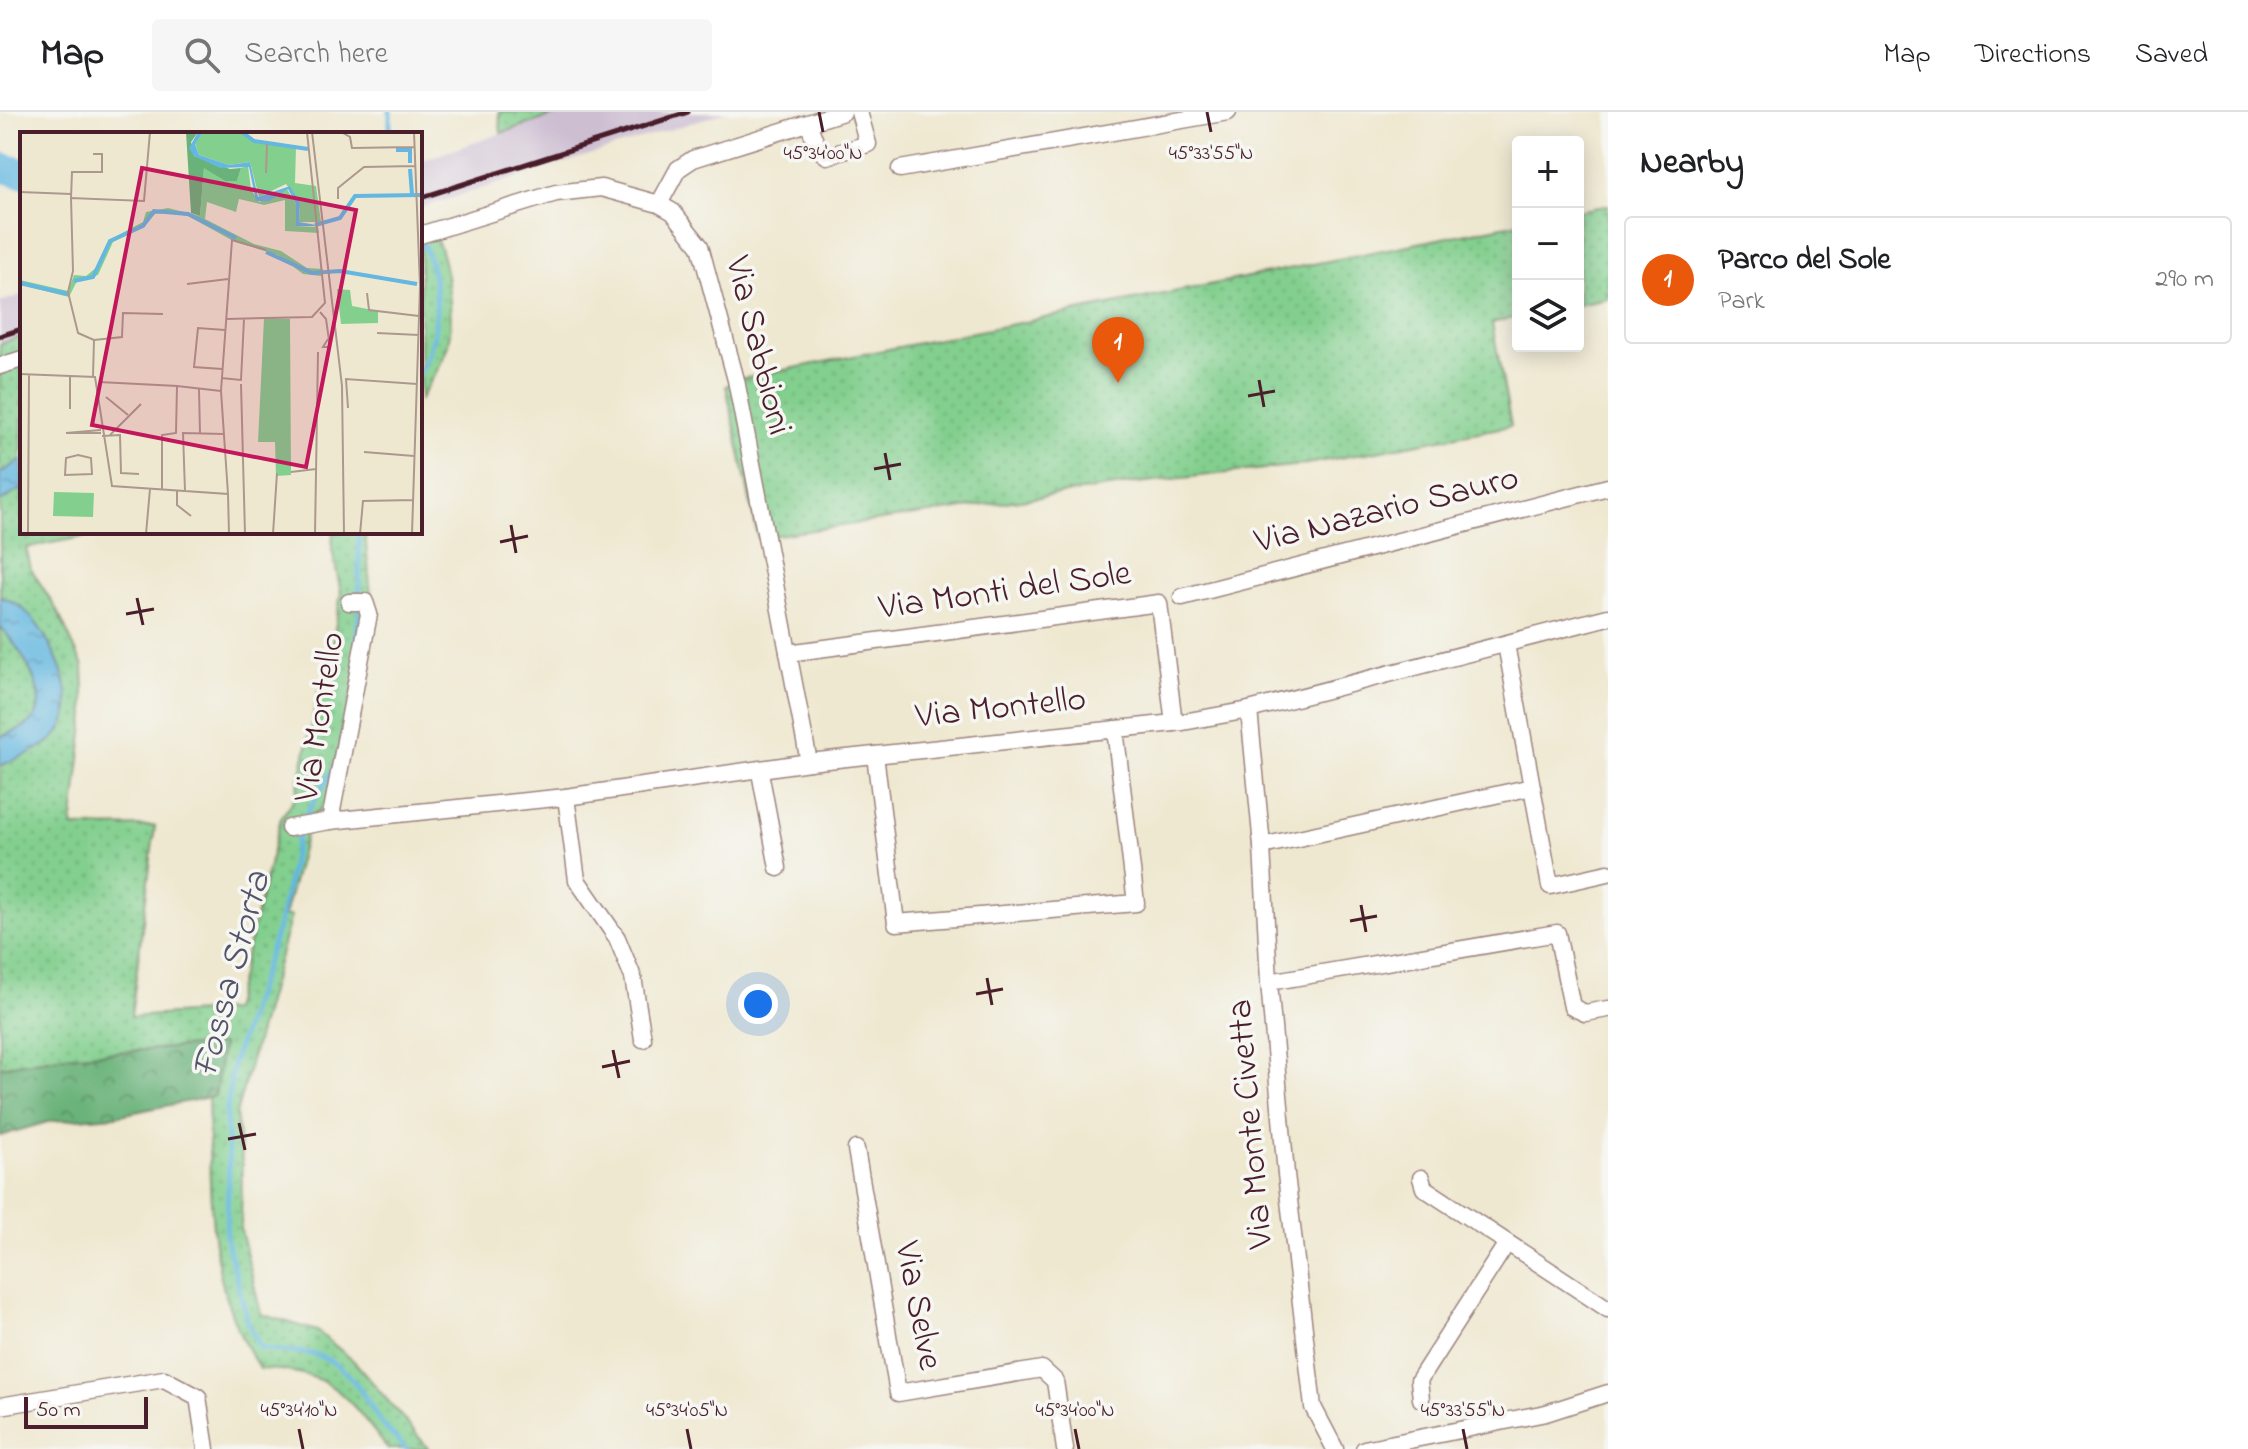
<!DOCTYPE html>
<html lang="en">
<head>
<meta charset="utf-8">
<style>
	:root { --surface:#fff; --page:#f6f6f6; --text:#202124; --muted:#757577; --line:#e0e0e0; --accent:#ea580c }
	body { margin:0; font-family:"Indie Flower",sans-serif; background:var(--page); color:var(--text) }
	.controls { position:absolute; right:24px; top:24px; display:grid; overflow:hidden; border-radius:8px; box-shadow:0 4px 20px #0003 }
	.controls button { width:72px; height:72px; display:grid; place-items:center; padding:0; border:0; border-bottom:2px solid var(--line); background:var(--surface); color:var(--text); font:40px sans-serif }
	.scale { position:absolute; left:24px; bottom:20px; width:124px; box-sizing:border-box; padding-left:8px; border:4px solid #4a1f2b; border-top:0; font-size:22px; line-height:28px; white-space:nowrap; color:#4a1f2b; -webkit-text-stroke:6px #f6f6f2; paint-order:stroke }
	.you { position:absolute; left:758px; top:892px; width:28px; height:28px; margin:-20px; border:6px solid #fff; border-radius:50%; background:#1a73e8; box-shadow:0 0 0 12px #1a73e833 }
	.badge { display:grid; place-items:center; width:52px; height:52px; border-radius:50%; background:var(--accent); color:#fff; font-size:26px; font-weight:700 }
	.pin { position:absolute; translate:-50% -66px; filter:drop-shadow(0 2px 4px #0008) }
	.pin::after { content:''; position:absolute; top:42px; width:28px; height:24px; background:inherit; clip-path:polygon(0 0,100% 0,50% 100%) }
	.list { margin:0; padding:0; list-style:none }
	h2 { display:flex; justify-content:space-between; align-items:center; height:104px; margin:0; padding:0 32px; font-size:34px }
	h2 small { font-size:26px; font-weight:400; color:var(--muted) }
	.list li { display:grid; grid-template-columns:52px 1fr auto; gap:24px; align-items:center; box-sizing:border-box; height:128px; margin:0 16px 16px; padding:0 16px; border:2px solid var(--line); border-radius:8px }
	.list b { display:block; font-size:30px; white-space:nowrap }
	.list p { margin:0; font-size:26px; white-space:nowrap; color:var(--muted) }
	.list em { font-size:26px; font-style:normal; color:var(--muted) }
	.icon { flex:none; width:44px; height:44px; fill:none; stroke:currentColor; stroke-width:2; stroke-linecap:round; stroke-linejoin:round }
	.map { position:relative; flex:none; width:1608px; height:1337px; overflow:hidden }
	header { display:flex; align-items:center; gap:48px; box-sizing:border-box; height:112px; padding:0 40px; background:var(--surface); border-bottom:2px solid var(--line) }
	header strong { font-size:38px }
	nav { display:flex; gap:44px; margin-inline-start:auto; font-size:28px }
	.search { width:560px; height:72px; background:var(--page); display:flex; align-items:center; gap:20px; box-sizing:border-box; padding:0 28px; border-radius:8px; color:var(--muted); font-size:30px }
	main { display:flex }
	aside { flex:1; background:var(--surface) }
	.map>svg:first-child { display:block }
</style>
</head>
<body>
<header>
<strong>Map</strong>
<div class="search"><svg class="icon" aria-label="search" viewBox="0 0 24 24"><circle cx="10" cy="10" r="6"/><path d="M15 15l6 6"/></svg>Search here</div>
<nav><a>Map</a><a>Directions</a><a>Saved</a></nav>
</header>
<main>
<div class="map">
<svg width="1608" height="1337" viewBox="0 0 1608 1337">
	<defs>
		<pattern id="grass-dots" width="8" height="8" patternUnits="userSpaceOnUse" patternTransform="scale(2)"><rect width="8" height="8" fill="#82cf8e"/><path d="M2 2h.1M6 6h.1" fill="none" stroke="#72b17b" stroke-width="1.8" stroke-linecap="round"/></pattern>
		<pattern id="forest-crowns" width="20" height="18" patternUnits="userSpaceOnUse" patternTransform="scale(2)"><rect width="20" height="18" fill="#69b279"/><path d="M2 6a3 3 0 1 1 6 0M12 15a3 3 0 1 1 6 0" fill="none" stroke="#589063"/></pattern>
		<pattern id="water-ripples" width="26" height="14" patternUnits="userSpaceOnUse" patternTransform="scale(2)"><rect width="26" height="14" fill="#64b7e0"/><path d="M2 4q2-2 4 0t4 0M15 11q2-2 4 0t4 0" fill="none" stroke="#5494b6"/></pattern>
	</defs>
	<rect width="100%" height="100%" fill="#f6f6f2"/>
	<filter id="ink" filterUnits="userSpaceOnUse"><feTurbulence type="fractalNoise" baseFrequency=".0125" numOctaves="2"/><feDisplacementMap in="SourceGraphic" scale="16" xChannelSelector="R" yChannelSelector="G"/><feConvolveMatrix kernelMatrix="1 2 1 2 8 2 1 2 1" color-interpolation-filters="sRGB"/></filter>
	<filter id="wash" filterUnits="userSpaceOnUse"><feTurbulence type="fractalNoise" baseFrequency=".006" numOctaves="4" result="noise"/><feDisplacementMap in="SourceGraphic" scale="32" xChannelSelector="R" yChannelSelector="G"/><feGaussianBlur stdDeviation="1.8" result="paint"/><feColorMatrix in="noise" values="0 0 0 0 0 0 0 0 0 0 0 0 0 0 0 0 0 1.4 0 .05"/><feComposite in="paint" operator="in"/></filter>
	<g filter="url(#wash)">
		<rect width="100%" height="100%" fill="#efe8d0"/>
		<g fill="#cdbed2">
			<polygon points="564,0 726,0 420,96 420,49"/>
			<polygon points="22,183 22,224 0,232 0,190"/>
		</g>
		<g fill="url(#grass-dots)" stroke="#66775c" stroke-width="2">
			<polygon points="499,0 564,0 501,21"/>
			<polygon points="1608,93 1608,187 1578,193 1578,99"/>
			<polygon points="1518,111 1518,205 1492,211 1511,314 1301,353 1136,371 758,426 726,274 739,267"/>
			<path d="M432,118C448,145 457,213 445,242C439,258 428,273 420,287V121Z"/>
			<polygon points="22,224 22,347 0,362 0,232"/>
			<path d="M22,376V420H109L26,436L31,457L57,498L83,554L85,604L72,715L155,714L131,905L232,898L281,706L296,684L319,578L325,576L341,481L332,437L333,420H365L372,494L327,690L309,711L284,804H291L236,1002L242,1050L241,1118L261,1202L317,1219L355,1250L429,1337H388C346,1284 333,1258 260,1257C204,1177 211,1078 208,986L215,984L222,932L65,944L0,955V654L48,631L22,495L0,484V390Z"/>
			<path d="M0,515C18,532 57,590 29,611C22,618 9,621 0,625Z"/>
		</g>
		<polygon fill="url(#forest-crowns)" stroke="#5a6852" stroke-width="2" points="222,932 215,984 115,1004 51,1009 0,1024 0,955 65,944"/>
		<g fill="url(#water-ripples)" stroke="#576b86" stroke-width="2">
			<polygon points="22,347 22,376 0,390 0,362"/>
			<path d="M0,484C7,488 17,491 22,496C47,517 77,576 65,609C57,634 21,644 0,654V625C9,621 22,618 29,611C57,590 18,532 0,515Z"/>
		</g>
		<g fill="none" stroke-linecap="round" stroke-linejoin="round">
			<g stroke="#64b7e0" stroke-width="5">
				<polyline points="390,0 390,22"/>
				<path d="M420,260C442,220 441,169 421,127"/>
				<polyline points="359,485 359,420"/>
				<polyline points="356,529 360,495"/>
				<polyline points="302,709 334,656"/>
				<path d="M299,719L279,813L233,951L226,1004L229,1053L226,1125L248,1211L260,1235C280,1242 303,1237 322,1245C351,1256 364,1285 380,1309C387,1319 398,1328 406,1337"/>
			</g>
			<polyline stroke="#64b7e0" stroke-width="30" points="0,55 22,61"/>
		</g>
	</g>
	<g filter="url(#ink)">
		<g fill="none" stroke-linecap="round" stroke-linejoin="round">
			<defs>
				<g id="minor">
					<polyline points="809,13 818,37 827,44 868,32 859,0"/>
					<polyline points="900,57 1228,0"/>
					<polyline points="659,92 678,57 693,47 843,0"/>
					<polyline points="420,123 556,81 601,76 659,92 673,100 700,134 736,268 809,650"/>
					<polyline points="0,254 22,247"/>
					<polyline points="1182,485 1608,375"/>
					<polyline points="349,490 365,490 369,502 330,709 566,685 809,650 1183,610 1249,598 1608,505"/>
					<polyline points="1506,532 1550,774 1608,761"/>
					<polyline points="788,541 1159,491 1174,611"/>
					<polyline points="1249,598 1262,734 1269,870"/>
					<polyline points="875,643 896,811 1136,791 1115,617"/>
					<polyline points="760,660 778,756"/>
					<polyline points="566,685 577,768 617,826 633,865 643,927"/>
					<polyline points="289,716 330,709"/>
					<polyline points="1262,734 1532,675"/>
					<polyline points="856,1037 898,1281 1042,1257 1055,1269 1065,1337"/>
					<polyline points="1421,1066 1424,1076 1608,1197"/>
					<polyline points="1421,1287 1419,1268 1507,1131"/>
					<polyline points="0,1294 164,1267 198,1285 206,1337"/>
					<polyline points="1335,1337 1313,1295 1286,1062 1269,870 1557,821 1572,895 1585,901 1608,897"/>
					<polyline points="1364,1337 1546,1301 1608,1281"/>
				</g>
			</defs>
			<use href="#minor" stroke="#9c847e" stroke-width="19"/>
			<use href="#minor" stroke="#fff" stroke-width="16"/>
			<g stroke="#4a1f2b" stroke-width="5">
				<polyline points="420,86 688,0"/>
				<polyline points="0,224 22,217"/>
			</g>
		</g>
	</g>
	<path fill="none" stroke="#4a1f2b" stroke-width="3" d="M819,0L823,20M1207,0L1211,20M1259,268L1264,295M1248,284L1275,279M885,341L890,368M874,357L901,352M511,413L516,441M500,430L528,424M137,486L143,513M126,502L154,497M1361,793L1366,820M1350,809L1377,804M987,866L992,893M976,882L1003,877M613,938L619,966M602,955L630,949M239,1011L245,1038M228,1027L256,1022M299,1317L303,1337M687,1317L691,1337M1075,1317L1079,1337M1463,1317L1467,1337"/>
	<g text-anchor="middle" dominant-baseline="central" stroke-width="7" stroke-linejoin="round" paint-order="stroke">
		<g font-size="36" fill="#4a1f2b" stroke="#f6f6f2">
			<text transform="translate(757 234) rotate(76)">Via Sabbioni</text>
			<text transform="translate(1387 399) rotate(-14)">Via Nazario Sauro</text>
			<text transform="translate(1005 480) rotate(-8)">Via Monti del Sole</text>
			<text transform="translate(1001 597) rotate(-6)">Via Montello</text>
			<text transform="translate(321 605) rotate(-81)">Via Montello</text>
			<text transform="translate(1252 1012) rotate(-95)">Via Monte Civetta</text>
			<text transform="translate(917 1194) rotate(79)">Via Selve</text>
		</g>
		<g font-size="38" font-style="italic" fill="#53546a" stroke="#f6f6f2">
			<text transform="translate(233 863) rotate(-75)">Fossa Storta</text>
		</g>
	</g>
	<g transform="translate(20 20)">
		<rect width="402" height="402" fill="#efe8d0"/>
		<path d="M183,0H225L235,9L276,14L275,51L296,54L301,90H279L280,71L266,52L239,65L230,30L209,33L179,23L175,11ZM228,34L231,57L239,70L267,57L276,72V94L298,95L299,101L265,99V68L244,73L219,67L216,80L187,70L185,87L234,112L261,119L287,136L303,137L301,144L283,142L258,123L215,110L168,84L149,81L135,82L124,95L93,110L78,143L57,149L49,165L0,153V148L48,159L54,143L66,144L77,135L89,108L123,90L126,80L148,76L180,84L184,35L205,49H217L221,36ZM317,157L330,158L332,174L358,179V191L321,192ZM244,186L270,187L271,343L256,344L255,310H238Z" fill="#82cf8e"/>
		<path d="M166,0H178L171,10L174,24L210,37L221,36L217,49H205L184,36L180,84L171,81Z" fill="#69b279"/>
		<path d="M34,360L74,361L73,385L33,384Z" fill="#82cf8e"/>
		<path d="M178,0H183L175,12L179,23L209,33L230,30L238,65L270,54L280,71L279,90L302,94H276V72L268,57L249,69H236L229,35L200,36L174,24L169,16Z" fill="#64b7e0"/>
		<path fill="none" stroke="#64b7e0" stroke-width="4" d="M222,0L234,9L288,17M376,18H390V31M390,37L392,62M295,93L320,86L335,64L402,63M246,120L292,141L320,139L397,152M54,149L73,145L90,109L123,94L134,79L168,82L216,106M0,151L48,162"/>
		<path fill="none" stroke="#ad988e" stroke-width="2" d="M292,0L322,254L324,402M321,0L330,5L332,16L394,15M246,41L247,12M0,60L51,62M51,66L52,40H82V22H73M318,67V56L344,35L395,34M167,152L208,147M347,161L349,178L399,184M300,180L306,187L310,215H303L308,207M206,187L292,185L305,171L287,0M357,201L399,203M74,208L102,205L103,181L143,182M202,237L174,235L178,196L205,198M0,242L75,245L92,354L208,362L209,402M50,244V277M73,244L74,208L58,201L48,160L53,139L51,66L124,69L130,0M201,246L221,248L224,187M79,250L157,254L156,301L142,303V357M221,252L225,402M157,254L201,259M179,257L180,302M86,265L108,283M328,276L326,247L397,252M81,298L46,301H81M90,303L121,272M82,304L100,303L101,341L119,342M344,320L394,324M58,323L71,326L72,342L45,343L46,326ZM271,340L296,337M157,358V373L171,384M165,359L163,301L204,302M208,362L201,259L212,108L246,118M8,402L9,243M126,402L130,357M253,402L257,341M295,402L298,220M340,402L343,369L393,368M392,402L400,154L394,0"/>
		<path fill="#c2185b" fill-opacity="0.15" stroke="#c2185b" stroke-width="4" d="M122,36L336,78L286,335L72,293Z"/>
		<rect width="402" height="402" fill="none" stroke="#4a1f2b" stroke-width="4"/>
	</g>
	<g font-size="20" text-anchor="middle" fill="#4a1f2b" stroke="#f6f6f2" stroke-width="7" stroke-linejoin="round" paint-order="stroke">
		<text x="823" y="47">45°34'00"N</text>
		<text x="1211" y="47">45°33'55"N</text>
		<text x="299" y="1304">45°34'10"N</text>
		<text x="687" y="1304">45°34'05"N</text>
		<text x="1075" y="1304">45°34'00"N</text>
		<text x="1463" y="1304">45°33'55"N</text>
	</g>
</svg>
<div class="controls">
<button>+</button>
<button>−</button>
<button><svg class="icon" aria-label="layers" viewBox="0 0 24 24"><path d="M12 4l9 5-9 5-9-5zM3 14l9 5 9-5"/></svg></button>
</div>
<div class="scale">50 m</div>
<div class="you"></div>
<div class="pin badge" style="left:1118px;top:271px">1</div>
</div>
<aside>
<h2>Nearby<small></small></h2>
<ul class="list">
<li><span class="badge">1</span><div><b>Parco del Sole</b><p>Park</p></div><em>290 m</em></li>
</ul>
</aside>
</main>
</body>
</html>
